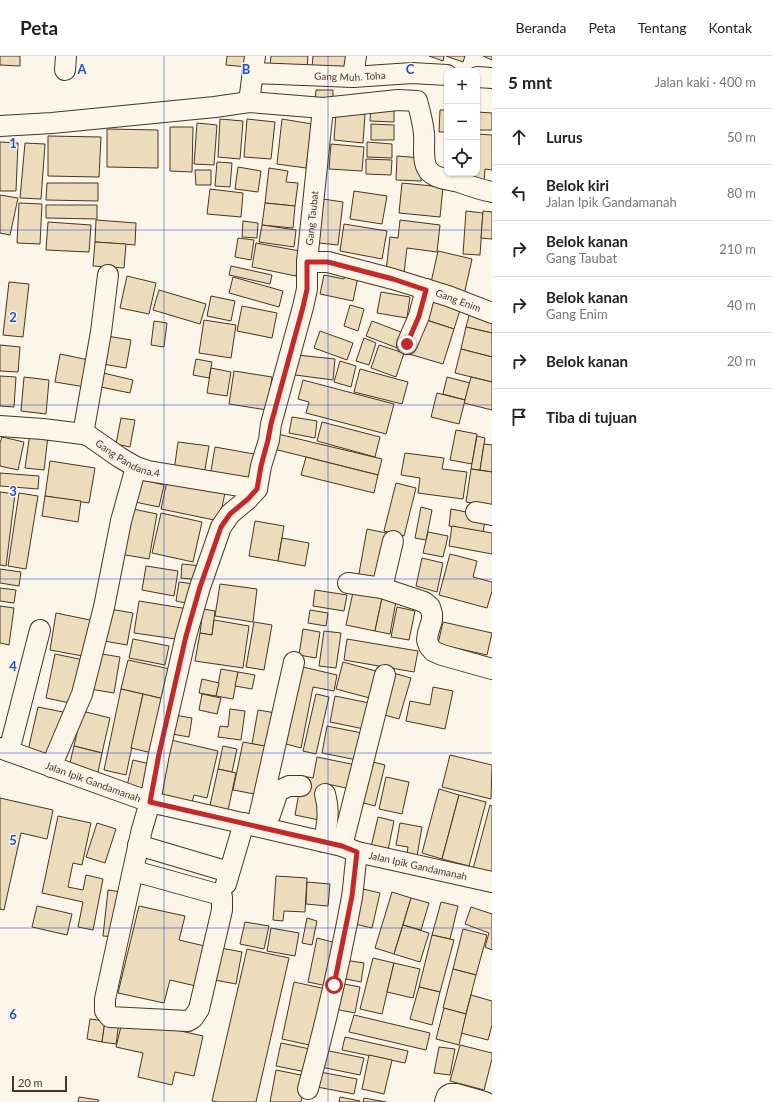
<!DOCTYPE html>
<html lang="id">
<head>
<meta charset="utf-8">
<style>
	:root { --surface:#fff; --page:#f6f6f6; --text:#222; --muted:#767676; --line:#e0e0e0 }
	body { margin:0; font-family:Lato,sans-serif; background:var(--page); color:var(--text) }
	.controls { position:absolute; right:12px; top:12px; display:grid; overflow:hidden; border-radius:8px; box-shadow:0 1px 3px #0004 }
	.controls button { width:36px; height:36px; display:grid; place-items:center; padding:0; border:0; border-bottom:1px solid var(--line); background:var(--surface); color:var(--text); font:20px sans-serif }
	.scale { position:absolute; left:12px; bottom:10px; width:55px; box-sizing:border-box; padding-left:4px; border:2px solid #4a3520; border-top:0; font-size:11px; line-height:14px; white-space:nowrap; color:#4a3520; -webkit-text-stroke:3px #fbf6e9; paint-order:stroke }
	.stop { position:absolute; width:12px; height:12px; margin:-9px; border:3px solid #c62828; border-radius:50%; background:#fff }
	.stop.end { background:#c62828; border-color:#fff; box-shadow:0 1px 4px #0008 }
	.list { margin:0; padding:0; list-style:none }
	h2 { display:flex; justify-content:space-between; align-items:center; height:52px; margin:0; padding:0 16px; font-size:17px }
	h2 small { font-size:13px; font-weight:400; color:var(--muted) }
	.list li { display:grid; grid-template-columns:26px 1fr auto; gap:12px; align-items:center; box-sizing:border-box; height:56px; padding:0 16px; border-top:1px solid var(--line) }
	.list b { display:block; font-size:15px; white-space:nowrap }
	.list p { margin:0; font-size:13px; white-space:nowrap; color:var(--muted) }
	.list em { font-size:13px; font-style:normal; color:var(--muted) }
	.icon { flex:none; width:22px; height:22px; fill:none; stroke:currentColor; stroke-width:2; stroke-linecap:round; stroke-linejoin:round }
	.map { position:relative; flex:none; width:492px; height:1046px; overflow:hidden }
	header { display:flex; align-items:center; gap:24px; box-sizing:border-box; height:56px; padding:0 20px; background:var(--surface); border-bottom:1px solid var(--line) }
	header strong { font-size:19px }
	nav { display:flex; gap:22px; margin-inline-start:auto; font-size:14px }
	main { display:flex }
	aside { flex:1; background:var(--surface) }
	.map>svg:first-child { display:block }
</style>
</head>
<body>
<header>
<strong>Peta</strong>
<nav><a>Beranda</a><a>Peta</a><a>Tentang</a><a>Kontak</a></nav>
</header>
<main>
<div class="map">
<svg width="492" height="1046" viewBox="0 0 492 1046">
	<rect width="100%" height="100%" fill="#fbf6e9"/>
	<g fill="#ecdcbc" stroke="#4a3520">
		<polygon points="0,0 20,0 20,10 0,9"/>
		<polygon points="227,0 249,0 247,11 226,9"/>
		<polygon points="271,0 308,0 307,12 270,10"/>
		<polygon points="313,0 350,0 348,16 312,12"/>
		<polygon points="429,0 444,0 443,5"/>
		<polygon points="446,0 465,0 463,6"/>
		<polygon points="483,0 492,0 492,4"/>
		<polygon points="316,34 333,34 333,47 315,46"/>
		<polygon points="371,50 394,50 394,66 370,65"/>
		<polygon points="440,54 447,54 447,76 439,76"/>
		<polygon points="336,56 365,58 363,87 334,84"/>
		<polygon points="477,56 492,57 492,74 477,74"/>
		<polygon points="220,63 243,65 240,103 218,101"/>
		<polygon points="247,63 275,66 271,103 244,101"/>
		<polygon points="282,63 312,68 306,112 277,108"/>
		<polygon points="197,67 217,69 214,109 194,108"/>
		<polygon points="371,68 394,69 394,84 371,84"/>
		<polygon points="170,71 193,71 192,116 170,115"/>
		<polygon points="107,73 158,74 158,112 107,111"/>
		<polygon points="477,78 492,79 492,114 485,113 484,126 462,117 477,117"/>
		<polygon points="48,80 101,81 99,121 48,120"/>
		<polygon points="0,86 18,87 16,135 0,135"/>
		<polygon points="367,86 392,88 392,102 367,101"/>
		<polygon points="25,87 45,88 41,143 20,142"/>
		<polygon points="331,88 364,91 362,115 329,113"/>
		<polygon points="397,100 422,102 421,125 396,124"/>
		<polygon points="366,103 392,104 391,119 366,118"/>
		<polygon points="217,106 232,107 230,131 215,130"/>
		<polygon points="238,111 261,115 258,136 235,133"/>
		<polygon points="269,112 288,115 286,126 298,127 295,150 265,147"/>
		<polygon points="195,114 211,114 211,129 196,129"/>
		<polygon points="47,127 98,127 98,145 46,144"/>
		<polygon points="402,127 443,131 440,161 399,157"/>
		<polygon points="210,133 243,137 241,161 207,158"/>
		<polygon points="354,135 387,140 382,168 350,163"/>
		<polygon points="0,139 18,142 10,179 0,177"/>
		<polygon points="323,143 343,146 338,189 319,187"/>
		<polygon points="19,147 42,148 40,188 17,187"/>
		<polygon points="265,147 295,150 293,172 262,169"/>
		<polygon points="46,149 97,149 97,163 46,162"/>
		<polygon points="466,155 483,157 480,199 463,198"/>
		<polygon points="483,155 492,156 492,183 481,182"/>
		<polygon points="96,164 136,167 135,189 95,186"/>
		<polygon points="400,164 440,169 437,196 407,192 404,217 386,215 390,181 398,182"/>
		<polygon points="243,165 258,167 257,182 242,181"/>
		<polygon points="48,166 91,169 89,196 46,194"/>
		<polygon points="344,168 387,175 382,203 340,195"/>
		<polygon points="262,169 296,174 294,191 259,186"/>
		<polygon points="238,182 254,184 251,204 235,201"/>
		<polygon points="95,186 126,188 124,212 93,210"/>
		<polygon points="256,187 300,195 296,220 252,211"/>
		<polygon points="438,195 472,203 464,239 430,231"/>
		<polygon points="231,210 272,219 270,228 229,219"/>
		<polygon points="346,213 359,216 353,245 320,238 324,219 344,223"/>
		<polygon points="127,220 156,227 149,258 120,252"/>
		<polygon points="233,221 283,235 279,251 229,237"/>
		<polygon points="9,226 29,228 23,281 3,279"/>
		<polygon points="159,234 206,248 200,268 153,254"/>
		<polygon points="381,236 410,241 407,262 377,257"/>
		<polygon points="211,240 235,245 231,265 207,260"/>
		<polygon points="434,240 462,248 454,273 427,264"/>
		<polygon points="350,249 364,253 358,275 344,270"/>
		<polygon points="242,250 277,257 272,282 237,275"/>
		<polygon points="470,256 492,262 492,277 466,271"/>
		<polygon points="420,262 454,273 443,308 409,298"/>
		<polygon points="204,264 236,269 231,302 199,297"/>
		<polygon points="154,265 167,267 164,291 151,289"/>
		<polygon points="372,265 406,278 400,293 366,280"/>
		<polygon points="466,271 492,277 492,301 461,293"/>
		<polygon points="320,275 353,287 347,304 314,292"/>
		<polygon points="107,280 131,284 126,312 103,308"/>
		<polygon points="364,282 376,287 369,309 356,305"/>
		<polygon points="0,289 20,291 18,316 0,315"/>
		<polygon points="379,289 404,297 396,321 371,312"/>
		<polygon points="461,293 492,301 492,326 455,317"/>
		<polygon points="60,298 89,304 85,331 55,326"/>
		<polygon points="297,299 335,303 333,324 295,319"/>
		<polygon points="196,303 212,306 209,322 193,319"/>
		<polygon points="340,305 356,310 351,331 334,326"/>
		<polygon points="211,312 231,316 227,340 207,337"/>
		<polygon points="360,313 408,326 402,348 354,336"/>
		<polygon points="234,315 272,321 267,354 229,348"/>
		<polygon points="99,316 133,324 130,337 96,330"/>
		<polygon points="0,320 16,321 14,351 0,350"/>
		<polygon points="24,321 49,324 46,358 21,355"/>
		<polygon points="447,321 470,327 465,344 443,338"/>
		<polygon points="471,321 492,326 492,354 464,347"/>
		<polygon points="303,324 394,348 386,378 306,357 309,346 298,343"/>
		<polygon points="437,337 465,344 459,368 431,361"/>
		<polygon points="292,361 317,365 315,382 289,377"/>
		<polygon points="121,362 135,364 130,391 116,388"/>
		<polygon points="322,366 380,381 375,401 317,385"/>
		<polygon points="456,374 477,378 472,408 450,404"/>
		<polygon points="30,377 48,380 44,414 25,412"/>
		<polygon points="278,378 382,403 378,419 274,393"/>
		<polygon points="477,380 485,382 480,414 471,413"/>
		<polygon points="2,381 24,386 18,414 0,410 0,387"/>
		<polygon points="178,386 209,390 204,419 174,415"/>
		<polygon points="484,388 492,389 492,416 480,414"/>
		<polygon points="215,391 254,398 249,428 210,421"/>
		<polygon points="405,397 444,402 442,413 467,416 463,443 418,437 420,422 401,419"/>
		<polygon points="306,401 378,419 374,437 301,419"/>
		<polygon points="50,405 95,412 89,447 45,440"/>
		<polygon points="471,413 492,416 492,450 466,446"/>
		<polygon points="0,417 39,420 38,433 0,430"/>
		<polygon points="135,422 164,429 159,451 130,445"/>
		<polygon points="167,425 225,437 219,465 161,453"/>
		<polygon points="396,427 416,432 404,480 384,475"/>
		<polygon points="0,436 15,438 6,510 0,509"/>
		<polygon points="19,437 38,440 26,513 8,510"/>
		<polygon points="45,440 81,445 78,466 42,460"/>
		<polygon points="421,451 432,454 426,484 415,482"/>
		<polygon points="128,452 157,458 149,503 120,498"/>
		<polygon points="451,453 486,460 483,476 449,470"/>
		<polygon points="161,457 202,466 193,506 152,497"/>
		<polygon points="255,465 284,470 278,505 249,500"/>
		<polygon points="452,470 492,477 492,498 449,490"/>
		<polygon points="367,473 391,478 382,527 358,523"/>
		<polygon points="428,476 448,480 443,501 423,497"/>
		<polygon points="282,482 309,487 305,510 278,505"/>
		<polygon points="450,498 477,505 473,521 492,526 492,535 487,552 439,539"/>
		<polygon points="422,502 443,507 437,536 416,530"/>
		<polygon points="182,508 202,510 201,524 181,522"/>
		<polygon points="146,510 178,515 174,540 142,534"/>
		<polygon points="0,513 21,516 19,530 0,527"/>
		<polygon points="179,526 194,528 190,548 176,545"/>
		<polygon points="220,528 257,533 253,566 215,560"/>
		<polygon points="0,532 16,534 14,547 0,545"/>
		<polygon points="315,534 347,539 344,555 313,550"/>
		<polygon points="353,536 382,542 375,575 346,569"/>
		<polygon points="382,542 396,545 390,578 375,575"/>
		<polygon points="139,545 188,553 183,584 134,577"/>
		<polygon points="0,550 14,552 9,589 0,587"/>
		<polygon points="397,551 415,555 409,584 391,581"/>
		<polygon points="110,553 133,557 127,589 104,585"/>
		<polygon points="203,553 215,555 212,579 200,577"/>
		<polygon points="310,554 328,557 326,570 308,567"/>
		<polygon points="56,557 95,565 88,601 50,594"/>
		<polygon points="214,564 249,570 243,612 195,605 200,577 212,579"/>
		<polygon points="254,566 272,569 264,614 246,611"/>
		<polygon points="443,566 492,577 487,599 438,588"/>
		<polygon points="303,573 320,576 316,602 299,599"/>
		<polygon points="324,575 341,577 336,612 319,610"/>
		<polygon points="133,583 169,590 165,609 129,602"/>
		<polygon points="347,583 418,595 414,616 344,604"/>
		<polygon points="96,597 120,601 114,637 90,633"/>
		<polygon points="55,598 84,604 75,648 46,642"/>
		<polygon points="128,604 170,613 164,643 121,633"/>
		<polygon points="343,606 383,617 377,644 336,633"/>
		<polygon points="303,611 337,619 334,635 313,631 301,692 286,688"/>
		<polygon points="221,613 238,616 233,643 216,640"/>
		<polygon points="238,616 255,619 252,633 235,630"/>
		<polygon points="393,617 411,622 399,663 381,658"/>
		<polygon points="202,623 219,627 216,640 199,637"/>
		<polygon points="433,631 453,635 445,673 406,665 410,645 430,649"/>
		<polygon points="121,633 143,638 126,719 104,714"/>
		<polygon points="143,638 164,643 152,697 131,692"/>
		<polygon points="202,638 221,642 217,658 199,654"/>
		<polygon points="316,638 329,641 316,698 303,695"/>
		<polygon points="335,640 374,648 369,674 330,666"/>
		<polygon points="38,651 63,656 52,704 27,699"/>
		<polygon points="230,653 245,655 241,684 218,681 220,670 228,671"/>
		<polygon points="258,654 276,657 270,691 252,688"/>
		<polygon points="82,655 110,662 102,697 74,690"/>
		<polygon points="174,659 192,662 189,681 172,678"/>
		<polygon points="327,670 367,678 362,705 322,697"/>
		<polygon points="171,684 218,695 207,742 194,739 192,746 159,738"/>
		<polygon points="243,686 270,691 260,739 233,734"/>
		<polygon points="74,690 102,697 97,721 68,715"/>
		<polygon points="223,690 237,693 232,716 218,713"/>
		<polygon points="450,699 492,709 491,743 442,731"/>
		<polygon points="317,701 356,709 351,733 327,728 319,764 295,759 302,720 313,722"/>
		<polygon points="133,704 150,708 144,734 127,730"/>
		<polygon points="369,705 385,709 375,750 360,746"/>
		<polygon points="218,713 236,717 227,759 209,754"/>
		<polygon points="386,721 409,726 402,758 379,753"/>
		<polygon points="439,733 459,739 442,803 422,797"/>
		<polygon points="459,739 486,746 469,810 442,803"/>
		<polygon points="0,742 53,754 47,783 21,777 4,854 0,853"/>
		<polygon points="490,749 492,750 492,817 473,813"/>
		<polygon points="58,760 91,767 82,809 73,807 68,831 83,834 86,819 103,823 93,874 78,871 83,846 42,837"/>
		<polygon points="378,761 394,765 388,794 371,791"/>
		<polygon points="97,767 116,773 105,807 86,801"/>
		<polygon points="400,767 422,771 417,800 407,798 408,791 396,789"/>
		<polygon points="276,820 307,822 305,856 284,855 283,865 273,864"/>
		<polygon points="307,826 330,828 328,850 306,848"/>
		<polygon points="363,833 380,837 372,872 355,868"/>
		<polygon points="108,834 122,836 117,881 103,880"/>
		<polygon points="392,836 411,842 394,898 375,892"/>
		<polygon points="411,842 429,847 421,874 403,869"/>
		<polygon points="441,846 458,850 450,883 432,879"/>
		<polygon points="37,850 72,858 67,879 32,871"/>
		<polygon points="139,850 185,860 179,884 209,891 200,931 170,924 164,947 118,937"/>
		<polygon points="471,851 492,858 492,894 485,891 489,877 465,868"/>
		<polygon points="307,862 317,865 312,889 302,887"/>
		<polygon points="245,866 269,870 264,893 240,888"/>
		<polygon points="403,869 429,877 420,906 394,898"/>
		<polygon points="271,872 299,877 295,900 267,895"/>
		<polygon points="463,873 487,879 476,919 453,913"/>
		<polygon points="432,879 454,884 440,936 419,931"/>
		<polygon points="317,882 336,887 327,930 308,926"/>
		<polygon points="221,892 242,896 236,928 215,924"/>
		<polygon points="247,893 289,902 256,1046 218,1046 212,1045"/>
		<polygon points="373,902 394,907 382,958 360,953"/>
		<polygon points="344,904 364,907 361,926 341,922"/>
		<polygon points="394,907 420,913 413,942 387,936"/>
		<polygon points="453,913 476,919 466,958 443,952"/>
		<polygon points="294,926 326,933 314,990 282,983"/>
		<polygon points="339,927 360,931 355,957 334,953"/>
		<polygon points="419,931 440,936 432,969 410,963"/>
		<polygon points="471,939 492,945 492,969 488,984 461,977"/>
		<polygon points="444,952 466,958 459,989 436,983"/>
		<polygon points="354,959 430,977 426,994 349,976"/>
		<polygon points="123,962 203,980 194,1020 175,1016 172,1029 138,1021 143,997 116,991"/>
		<polygon points="90,963 105,965 102,986 87,983"/>
		<polygon points="105,965 119,967 116,988 102,986"/>
		<polygon points="345,981 408,995 405,1007 342,994"/>
		<polygon points="281,987 310,993 306,1016 276,1010"/>
		<polygon points="460,989 492,997 492,1003 484,1034 450,1025"/>
		<polygon points="439,991 455,993 450,1019 434,1017"/>
		<polygon points="324,994 364,1002 360,1019 321,1011"/>
		<polygon points="369,999 392,1004 384,1038 362,1033"/>
		<polygon points="276,1014 306,1020 301,1046 270,1046"/>
		<polygon points="320,1016 357,1023 354,1038 317,1031"/>
		<polygon points="79,1041 99,1044 98,1046 78,1046"/>
		<polygon points="340,1041 360,1045 360,1046 339,1046"/>
		<polygon points="364,1042 386,1046 363,1046"/>
	</g>
	<g fill="none" stroke-linecap="round" stroke-linejoin="round">
		<defs>
			<g id="minor">
				<polyline points="65,14 66,0"/>
				<path id="s1" d="M252,17L353,21L412,17L447,19"/>
				<polyline points="353,21 356,0"/>
				<polyline points="477,21 492,22"/>
				<polyline points="249,46 255,0"/>
				<path d="M0,70L52,67L215,51L249,46L323,52L398,44L417,45C420,56 423,66 424,78C425,87 422,103 427,112C432,123 449,123 459,126C470,130 481,134 492,136"/>
				<path id="s2" d="M307,206H328L393,223L448,240L492,257"/>
				<polyline points="407,288 419,260 426,233"/>
				<path id="s3" d="M0,370L43,373L83,378L89,380L119,401L136,411L148,415L257,433"/>
				<polyline points="83,378 101,276 108,219"/>
				<polyline points="476,456 492,459"/>
				<polyline points="348,527 382,532 424,546 430,551 432,558 432,564 428,577 427,584 429,590 433,595 442,599 492,613"/>
				<polyline points="382,532 393,485"/>
				<path id="s4" d="M0,692L150,746L342,790L357,796L492,826"/>
				<polyline points="9,695 40,574"/>
				<polyline points="51,711 82,638 104,551 121,465 136,411"/>
				<polyline points="270,759 278,735 289,730 301,730"/>
				<polyline points="257,770 294,606"/>
				<path d="M324,786C327,768 330,756 325,738"/>
				<polyline points="138,789 229,816"/>
				<polyline points="342,790 385,619"/>
				<path id="s5" d="M134,815L217,838L222,841V854L199,953L193,962L188,965L110,961L105,955V943L142,773L150,746L159,698L186,580L200,531L221,471L230,458L248,443L257,433L261,410L269,384L271,368L303,251L307,233V206L323,52"/>
				<polyline points="226,828 244,767"/>
				<path d="M308,1033C325,970 340,906 352,841C354,826 355,811 357,796"/>
				<polyline points="445,1046 447,1040 450,1038 457,1038 485,1046"/>
			</g>
		</defs>
		<use href="#minor" stroke="#4a3520" stroke-width="22"/>
		<use href="#minor" stroke="#fbf6e9" stroke-width="20"/>
	</g>
	<g fill="none" stroke-linecap="round" stroke-linejoin="round">
		<polyline stroke="#c62828" stroke-width="5" points="334,929 352,840 357,796 342,790 150,746 159,698 186,580 200,531 221,471 230,458 248,443 257,433 261,410 268,384 271,368 303,251 307,233 307,206 328,206 393,223 426,234 419,260 407,288"/>
	</g>
	<path fill="none" stroke="#1d4ed8" stroke-width="1" stroke-opacity="0.55" d="M164,0V1046M328,0V1046M0,174H492M0,349H492M0,523H492M0,697H492M0,872H492"/>
	<g text-anchor="middle" dominant-baseline="central" stroke-width="3" stroke-linejoin="round" paint-order="stroke">
		<g font-size="10" fill="#4a3520" stroke="#fbf6e9">
			<text stroke="none"><textPath href="#s1" startOffset="98">Gang Muh. Toha</textPath></text>
			<text stroke="none"><textPath href="#s5" startOffset="1138">Gang Taubat</textPath></text>
			<text stroke="none"><textPath href="#s2" startOffset="157">Gang Enim</textPath></text>
			<text stroke="none"><textPath href="#s3" startOffset="135">Gang Pandana.4</textPath></text>
			<text stroke="none"><textPath href="#s4" startOffset="99">Jalan Ipik Gandamanah</textPath></text>
			<text stroke="none"><textPath href="#s4" startOffset="435">Jalan Ipik Gandamanah</textPath></text>
		</g>
	</g>
	<g font-size="13" text-anchor="middle" font-weight="bold" fill="#1d4ed8" stroke="#fbf6e9" stroke-width="3" stroke-linejoin="round" paint-order="stroke">
		<text x="82" y="18">A</text>
		<text x="246" y="18">B</text>
		<text x="410" y="18">C</text>
		<text x="13" y="92">1</text>
		<text x="13" y="266">2</text>
		<text x="13" y="440">3</text>
		<text x="13" y="615">4</text>
		<text x="13" y="789">5</text>
		<text x="13" y="963">6</text>
	</g>
</svg>
<div class="controls">
<button>+</button>
<button>−</button>
<button><svg class="icon" aria-label="locate" viewBox="0 0 24 24"><circle cx="12" cy="12" r="6"/><path d="M12 2v4M12 18v4M2 12h4M18 12h4"/></svg></button>
</div>
<div class="scale">20 m</div>
<div class="stop" style="left:334px;top:929px"></div>
<div class="stop end" style="left:407px;top:288px"></div>
</div>
<aside>
<h2>5 mnt<small>Jalan kaki · 400 m</small></h2>
<ul class="list">
<li><svg class="icon" aria-label="ahead" viewBox="0 0 24 24"><path d="M12 20V5M6 11l6-6 6 6"/></svg><div><b>Lurus</b></div><em>50 m</em></li>
<li><svg class="icon" aria-label="left" viewBox="0 0 24 24"><path d="M17 20v-9H6M10 6l-5 5 5 5"/></svg><div><b>Belok kiri</b><p>Jalan Ipik Gandamanah</p></div><em>80 m</em></li>
<li><svg class="icon" aria-label="right" viewBox="0 0 24 24"><path d="M7 20v-9h11M14 6l5 5-5 5"/></svg><div><b>Belok kanan</b><p>Gang Taubat</p></div><em>210 m</em></li>
<li><svg class="icon" aria-label="right" viewBox="0 0 24 24"><path d="M7 20v-9h11M14 6l5 5-5 5"/></svg><div><b>Belok kanan</b><p>Gang Enim</p></div><em>40 m</em></li>
<li><svg class="icon" aria-label="right" viewBox="0 0 24 24"><path d="M7 20v-9h11M14 6l5 5-5 5"/></svg><div><b>Belok kanan</b></div><em>20 m</em></li>
<li><svg class="icon" aria-label="arrive" viewBox="0 0 24 24"><path d="M6 21V4h12l-3 4 3 4H6"/></svg><div><b>Tiba di tujuan</b></div></li>
</ul>
</aside>
</main>
</body>
</html>
